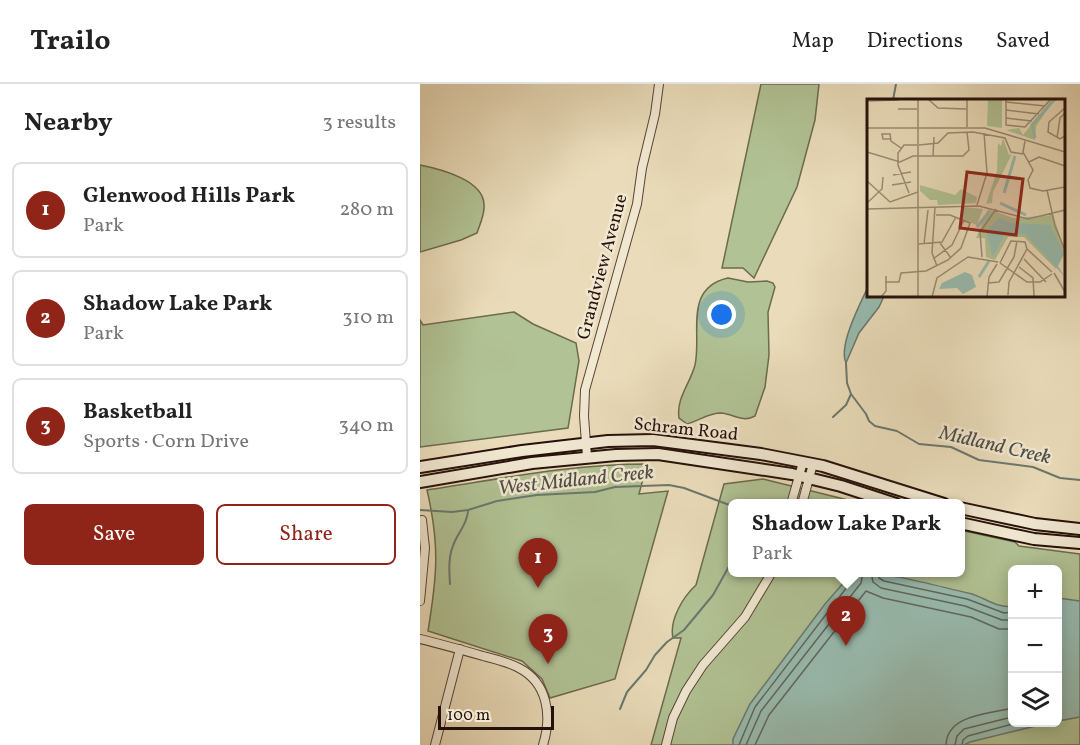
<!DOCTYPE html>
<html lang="en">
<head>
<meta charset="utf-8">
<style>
	:root { --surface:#fff; --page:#f6f6f6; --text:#222; --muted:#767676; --line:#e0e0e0; --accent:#8f2418 }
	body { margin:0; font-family:Vollkorn,serif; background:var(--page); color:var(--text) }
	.controls { position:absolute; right:18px; bottom:18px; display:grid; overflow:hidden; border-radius:9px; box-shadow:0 3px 15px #0003 }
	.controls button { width:54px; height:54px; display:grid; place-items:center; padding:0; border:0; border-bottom:2px solid var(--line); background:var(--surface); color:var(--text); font:30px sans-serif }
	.scale { position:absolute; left:18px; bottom:15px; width:116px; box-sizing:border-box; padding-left:6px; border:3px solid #26110a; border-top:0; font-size:16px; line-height:21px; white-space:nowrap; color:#26110a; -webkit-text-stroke:4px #f1e8d2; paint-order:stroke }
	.you { position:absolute; left:302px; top:231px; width:21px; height:21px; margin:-15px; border:4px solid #fff; border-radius:50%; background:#1a73e8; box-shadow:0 0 0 9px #1a73e833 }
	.badge { display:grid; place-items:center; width:39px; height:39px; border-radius:50%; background:var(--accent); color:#fff; font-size:20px; font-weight:700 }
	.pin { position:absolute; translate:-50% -50px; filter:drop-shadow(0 2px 3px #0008) }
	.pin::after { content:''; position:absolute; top:32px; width:21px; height:18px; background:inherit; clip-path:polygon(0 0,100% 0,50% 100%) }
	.popup { position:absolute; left:308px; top:415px; width:237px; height:78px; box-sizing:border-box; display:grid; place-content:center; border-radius:9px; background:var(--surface); filter:drop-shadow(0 2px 4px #0005); font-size:20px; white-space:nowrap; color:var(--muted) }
	.popup b { font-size:22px; color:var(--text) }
	.popup::after { content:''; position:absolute; left:50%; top:100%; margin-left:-12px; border:12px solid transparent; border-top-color:var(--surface) }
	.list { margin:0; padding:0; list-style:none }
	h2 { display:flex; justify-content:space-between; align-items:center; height:78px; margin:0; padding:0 24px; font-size:26px }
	h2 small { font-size:20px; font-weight:400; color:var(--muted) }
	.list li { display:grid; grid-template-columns:39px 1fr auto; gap:18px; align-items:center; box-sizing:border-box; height:96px; margin:0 12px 12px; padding:0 12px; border:2px solid var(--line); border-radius:9px }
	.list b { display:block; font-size:22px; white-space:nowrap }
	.list p { margin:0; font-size:20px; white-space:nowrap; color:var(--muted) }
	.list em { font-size:20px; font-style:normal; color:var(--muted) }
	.actions { display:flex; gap:12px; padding:18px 24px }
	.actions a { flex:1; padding:14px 0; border:2px solid var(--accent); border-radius:9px; text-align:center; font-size:21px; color:var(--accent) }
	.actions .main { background:var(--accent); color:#fff }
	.icon { flex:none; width:33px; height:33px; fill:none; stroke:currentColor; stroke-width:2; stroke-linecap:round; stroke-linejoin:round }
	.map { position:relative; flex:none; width:660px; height:661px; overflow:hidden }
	header { display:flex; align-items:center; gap:36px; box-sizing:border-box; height:84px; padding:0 30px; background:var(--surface); border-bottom:2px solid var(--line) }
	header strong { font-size:28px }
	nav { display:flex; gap:33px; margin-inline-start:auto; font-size:21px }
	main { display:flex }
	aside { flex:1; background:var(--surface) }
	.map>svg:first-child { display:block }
</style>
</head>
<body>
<header>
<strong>Trailo</strong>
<nav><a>Map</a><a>Directions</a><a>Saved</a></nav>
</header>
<main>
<aside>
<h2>Nearby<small>3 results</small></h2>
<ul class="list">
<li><span class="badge">1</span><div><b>Glenwood Hills Park</b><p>Park</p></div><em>280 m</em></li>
<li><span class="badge">2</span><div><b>Shadow Lake Park</b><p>Park</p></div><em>310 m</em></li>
<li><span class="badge">3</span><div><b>Basketball</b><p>Sports · Corn Drive</p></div><em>340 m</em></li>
</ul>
<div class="actions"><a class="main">Save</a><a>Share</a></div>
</aside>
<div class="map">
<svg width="660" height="661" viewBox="0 0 660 661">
	<rect width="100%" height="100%" fill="#eadcba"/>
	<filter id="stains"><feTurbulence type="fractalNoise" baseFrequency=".00333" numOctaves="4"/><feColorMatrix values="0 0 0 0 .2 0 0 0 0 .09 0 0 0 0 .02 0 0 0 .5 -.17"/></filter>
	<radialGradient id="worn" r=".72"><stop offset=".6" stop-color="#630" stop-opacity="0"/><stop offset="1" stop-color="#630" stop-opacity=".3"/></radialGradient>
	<g fill="#b1c294" stroke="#6c6a4f" stroke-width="1.5" fill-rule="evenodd">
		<polygon points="341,0 399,0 395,36 377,103 334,194 323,184 302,184"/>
		<path d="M0,81C20,85 64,96 64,121C65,130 60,140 57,149L41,156L0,168Z"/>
		<path d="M308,194L328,198L347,197L353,199L355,203L348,228L349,271L345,303L335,332C322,339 314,330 301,329C288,329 279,337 267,340L259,334C256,314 270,300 275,281C282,250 263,204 308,194Z"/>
		<polygon points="94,228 113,240 156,259 159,277 148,344 0,363 0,236 3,241"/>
		<path d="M227,380L219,410L248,407L195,595L130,614L122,595L102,577L8,547C17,492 20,462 7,406C80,395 153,380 227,380Z"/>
		<path d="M343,395L440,419L312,420V488H540V446L595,458L599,462L660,470V661H231L261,554H253C249,536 263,513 276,501L304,400ZM592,486H638V638H592Z"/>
	</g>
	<g fill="#98bcb0" stroke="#6a786e" stroke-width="1.5">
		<path d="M448,203V212H464L459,223L439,249L426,279C418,262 440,220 448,203Z"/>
		<path d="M433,488C468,488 513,501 548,509C563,512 577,525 592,522V638L628,639L550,658L544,661H313V655L330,620L405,520Z"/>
		<polygon points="638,514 660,517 660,633 638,637"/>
	</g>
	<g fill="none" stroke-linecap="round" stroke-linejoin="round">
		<g stroke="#5f665d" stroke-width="1.5">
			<polyline points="451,488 453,498 461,504 545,522 582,536 592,536"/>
			<polyline points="458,488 459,494 464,497 547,515 584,529 592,528"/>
			<polyline points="319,661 335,623 434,494 436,488"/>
			<polyline points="326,661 341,627 441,499 443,488"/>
			<polyline points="335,661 349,631 446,507 463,514 551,533 579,545 592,545"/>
			<path d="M526,661C527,630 570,630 592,624"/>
			<polyline points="535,661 537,652 544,645 592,633"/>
			<polyline points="542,661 543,656 548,652 600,638"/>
		</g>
		<g stroke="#6a786e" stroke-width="2">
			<polyline points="473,16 476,0"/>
			<polyline points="426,279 427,299 431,310 446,330 449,337 455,342 477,347 499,360 531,363 559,376 613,383 640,394 660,396"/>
			<polyline points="413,333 426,321 431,310"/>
			<polyline points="337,420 339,418"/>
			<polyline points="0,426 32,428 48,426 77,417 117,411 175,408 195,403 249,401 264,404 312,422"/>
			<path d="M30,500C29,485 28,471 35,457C40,446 47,440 48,427"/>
			<polyline points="200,625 207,608 226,586 235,571 247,558 264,546 293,511 312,477"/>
		</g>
		<defs>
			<g id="minor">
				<polyline points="167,373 164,332 165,306 217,120 222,84 235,30 239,0"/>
				<polyline points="371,420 383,378"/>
				<polyline points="382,420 393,380"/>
				<polyline points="0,517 5,464 2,436"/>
				<path d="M0,555C21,560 42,566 63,572C75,575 88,578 99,584C128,599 132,632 123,661"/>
				<polyline points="15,661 40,565"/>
				<polyline points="246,661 253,634 266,607 283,581 325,533 352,488"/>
			</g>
			<g id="secondary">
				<polyline points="0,383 102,367 188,357 233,356 341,370 403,382 524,420"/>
				<polyline points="0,398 112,379 196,371 238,370 372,390 421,402 476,420"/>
				<polyline points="540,424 615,440 660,445"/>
				<polyline points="540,439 614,455 660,459"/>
			</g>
		</defs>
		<use href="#minor" stroke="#574436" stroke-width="10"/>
		<use href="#secondary" stroke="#26110a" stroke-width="14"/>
		<use href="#minor" stroke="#f1e8d2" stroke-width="8"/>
		<use href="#secondary" stroke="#f1e8d2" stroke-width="10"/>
	</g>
	<g text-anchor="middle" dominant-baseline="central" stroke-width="5" stroke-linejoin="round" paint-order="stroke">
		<g font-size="18" fill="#26110a" stroke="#f1e8d2">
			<text transform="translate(183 183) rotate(-75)">Grandview Avenue</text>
			<text transform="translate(266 346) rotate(6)">Schram Road</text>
		</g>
		<g font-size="20" font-style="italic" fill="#4e4d44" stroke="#f1e8d2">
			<text transform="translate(575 362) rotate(13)">Midland Creek</text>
			<text transform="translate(156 397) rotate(-6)">West Midland Creek</text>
		</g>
	</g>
	<g transform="translate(447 15)">
		<rect width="198" height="198" fill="#eadcba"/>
		<path d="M121,0H135V29L120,27ZM185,0H188L169,27L168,41L139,31L152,29L156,36ZM136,39L142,56L145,55L126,93L125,104L119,105L130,72L131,44L134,47ZM53,86L88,96L94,90L110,98L109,104L71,106L70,101H63L53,92ZM96,108L116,110L110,126L95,120ZM121,110L146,119L186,116L198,152L189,170L157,138H141L128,161L119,158L118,139H109Z" fill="#b1c294"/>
		<path d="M132,119L144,124L183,126L197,155L191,167L198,178L158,135H138L126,158L119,133ZM98,173L105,176L109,188L96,195L90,189L72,190L75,184Z" fill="#98bcb0"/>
		<path fill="none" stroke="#98bcb0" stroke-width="3" d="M168,39L165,26L188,0M137,94L148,57M133,104L159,116M110,128L122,113M112,178L122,162"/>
		<path fill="none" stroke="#9c8b74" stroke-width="1.5" d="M51,0V111M61,0L71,9L99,10M139,0V26L158,28L184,0M0,2L31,1M139,3L178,7M198,9L182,23L181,33L193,40L198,37M31,10H50M139,11L172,15M139,19L165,22M100,28V0M0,29H118L198,53M190,39L193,19L198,14M23,40H16L15,35H23L24,42L34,49M158,42L156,53L166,71L161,81L163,89L176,92L198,88M52,46L71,44L81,34L106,33L138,39L144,53L156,55M0,53L33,63L46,57H96L102,51L100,33M66,57L67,38M162,63L172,58L198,67M26,76L44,73M0,82L23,103L51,93M25,86L44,83M180,91L188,127L198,151M42,94L31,66V54L37,46H50M0,104L15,90L16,78M110,106L120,74L117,34M68,108L65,154L70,167M0,110L112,107L161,120L198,111M51,111V198M73,144L84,159M51,145L75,143L89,118M57,145L61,111M160,150L185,173M115,158L113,133L129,110M66,160L85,146L97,121M157,160L179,183M133,164L160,183H173L185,175M133,164L144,142L158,143L160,150M152,168L166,179L167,197M187,174L198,193M18,183H32L34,174L59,172L81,161L94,149L103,124L83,116H69M121,184L132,183L147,158L150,142M141,196L142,183L160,150M14,198L19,192V177M65,198L70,179L101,158L131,163M120,198L122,178L130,165M138,198H189"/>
		<path fill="#8f2418" fill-opacity="0.15" stroke="#8f2418" stroke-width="3" d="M100,73L156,80L149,136L93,129Z"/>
		<rect width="198" height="198" fill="none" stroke="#26110a" stroke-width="3"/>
	</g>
	<rect width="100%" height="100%" filter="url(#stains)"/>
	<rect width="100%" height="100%" fill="url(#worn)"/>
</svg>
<div class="controls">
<button>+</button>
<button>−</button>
<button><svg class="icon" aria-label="layers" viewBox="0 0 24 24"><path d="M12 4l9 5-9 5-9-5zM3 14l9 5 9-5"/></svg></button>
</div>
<div class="scale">100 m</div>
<div class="you"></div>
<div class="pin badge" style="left:118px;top:504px">1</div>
<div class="pin badge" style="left:426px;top:562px">2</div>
<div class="popup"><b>Shadow Lake Park</b>Park</div>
<div class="pin badge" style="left:128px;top:580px">3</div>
</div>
</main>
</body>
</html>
